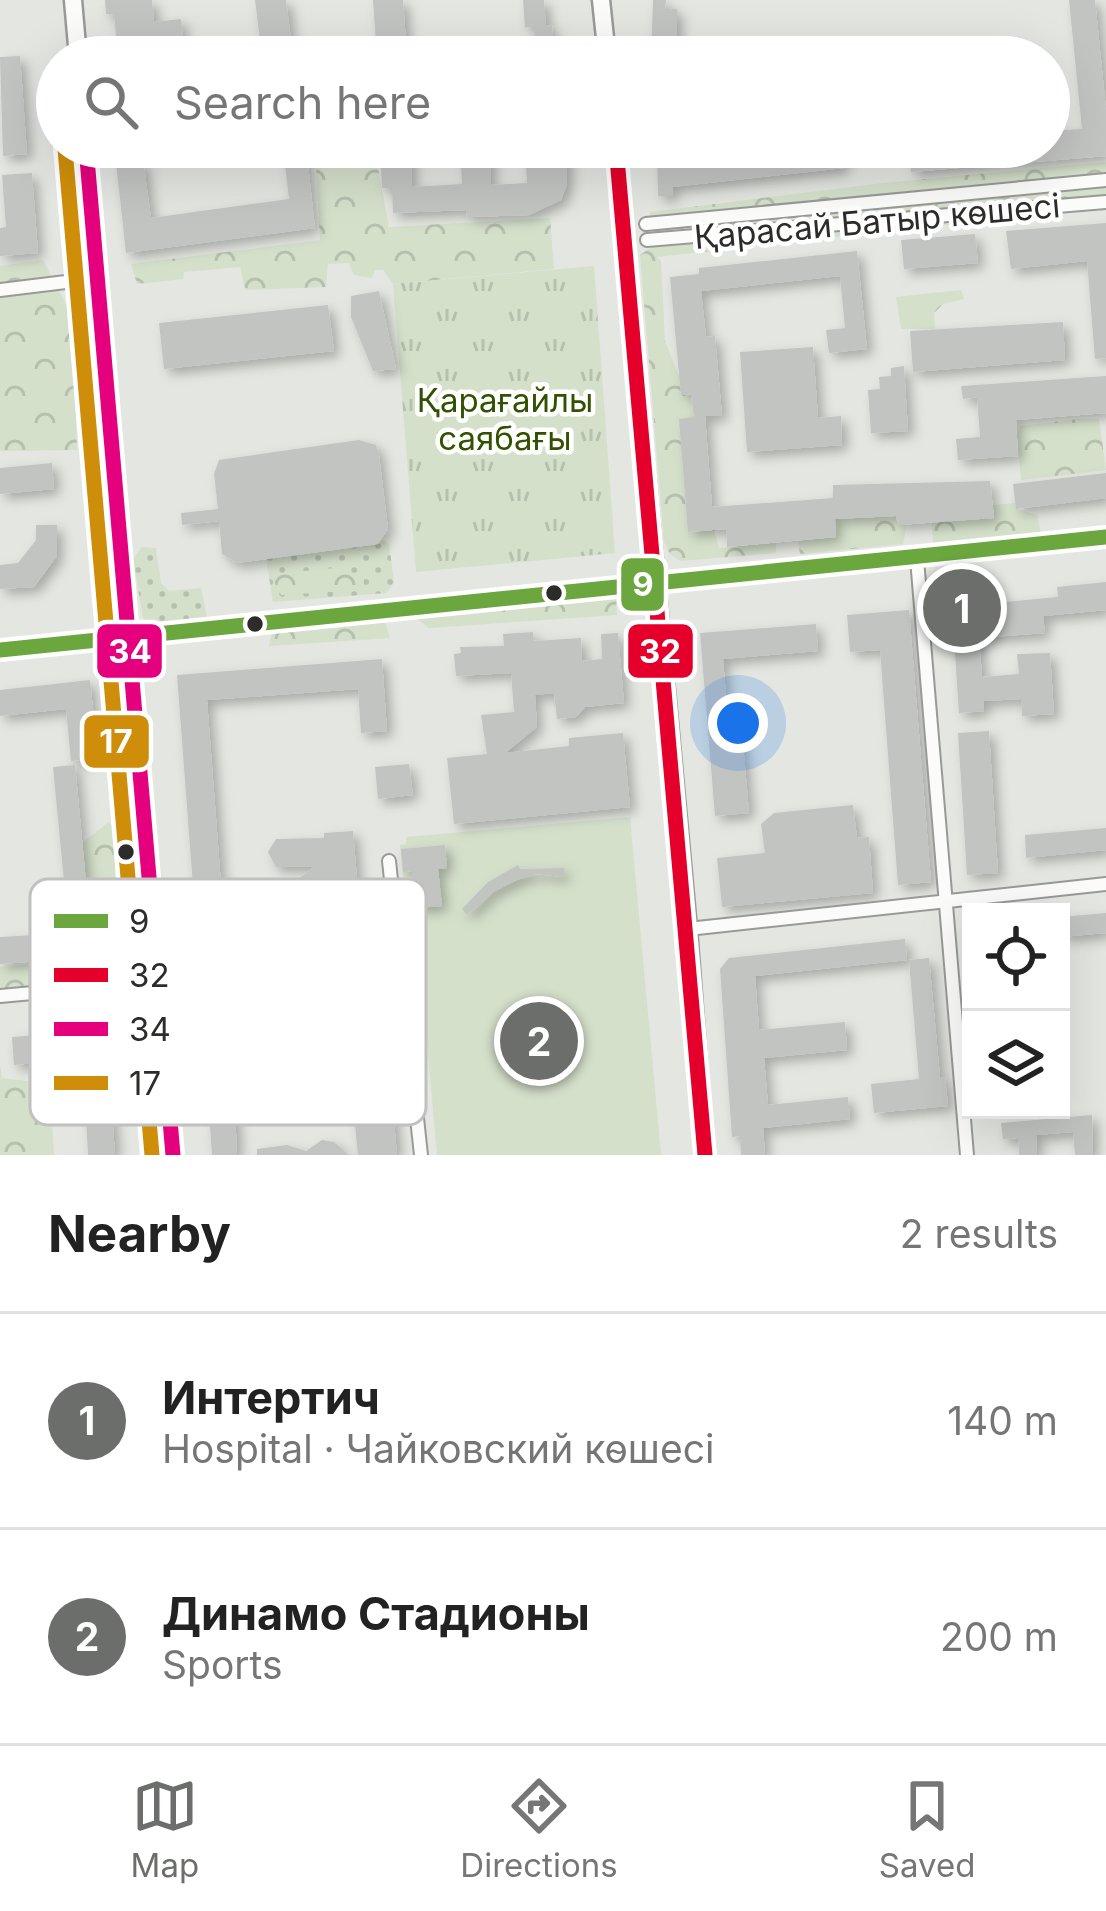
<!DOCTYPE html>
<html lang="en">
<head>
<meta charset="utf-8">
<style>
	:root { --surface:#fff; --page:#f2f2f2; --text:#222; --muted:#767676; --line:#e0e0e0; --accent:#6c6e6b }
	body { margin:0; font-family:Inter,sans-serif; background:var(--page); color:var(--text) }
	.controls { position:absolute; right:36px; bottom:36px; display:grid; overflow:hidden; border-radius:0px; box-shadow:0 12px 48px #0002 }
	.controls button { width:108px; height:108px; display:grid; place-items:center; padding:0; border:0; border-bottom:3px solid var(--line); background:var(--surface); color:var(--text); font:60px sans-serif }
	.you { position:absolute; left:738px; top:723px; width:42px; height:42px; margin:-30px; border:9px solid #fff; border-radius:50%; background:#1a73e8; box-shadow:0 0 0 18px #1a73e833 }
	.badge { display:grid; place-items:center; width:78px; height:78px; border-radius:50%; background:var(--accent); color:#fff; font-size:39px; font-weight:700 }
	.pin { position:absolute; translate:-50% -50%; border:6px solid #fff; box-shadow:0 3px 12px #0006 }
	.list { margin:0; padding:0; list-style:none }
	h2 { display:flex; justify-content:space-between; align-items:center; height:156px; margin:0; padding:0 48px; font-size:51px }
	h2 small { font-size:39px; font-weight:400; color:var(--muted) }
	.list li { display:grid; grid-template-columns:78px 1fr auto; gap:36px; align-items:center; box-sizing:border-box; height:216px; padding:0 48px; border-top:3px solid var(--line) }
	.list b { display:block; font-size:45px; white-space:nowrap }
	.list p { margin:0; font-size:39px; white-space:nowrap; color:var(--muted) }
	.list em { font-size:39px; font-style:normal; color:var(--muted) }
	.icon { flex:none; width:66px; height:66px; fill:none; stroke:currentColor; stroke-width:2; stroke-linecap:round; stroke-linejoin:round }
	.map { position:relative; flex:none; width:1106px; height:1155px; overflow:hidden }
	.search { position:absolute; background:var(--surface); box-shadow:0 12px 48px #0002; left:36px; right:36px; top:36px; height:132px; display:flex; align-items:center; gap:30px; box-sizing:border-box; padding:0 42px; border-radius:66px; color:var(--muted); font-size:45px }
	.sheet { height:588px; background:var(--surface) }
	nav { display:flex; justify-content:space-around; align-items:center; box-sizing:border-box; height:168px; border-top:3px solid var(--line); background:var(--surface); font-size:33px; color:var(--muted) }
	nav a { display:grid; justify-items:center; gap:6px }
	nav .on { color:var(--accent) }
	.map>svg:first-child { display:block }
</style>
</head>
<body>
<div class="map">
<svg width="1106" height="1155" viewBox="0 0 1106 1155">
	<defs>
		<pattern id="grass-dots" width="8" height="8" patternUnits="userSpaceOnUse" patternTransform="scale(3)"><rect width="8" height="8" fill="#d5e0cb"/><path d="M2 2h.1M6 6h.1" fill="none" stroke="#b7c0ae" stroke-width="1.8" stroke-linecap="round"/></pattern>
		<pattern id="forest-crowns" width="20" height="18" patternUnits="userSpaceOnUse" patternTransform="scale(3)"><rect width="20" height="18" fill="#d5e0cb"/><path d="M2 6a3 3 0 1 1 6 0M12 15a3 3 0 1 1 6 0" fill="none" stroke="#b7c0ae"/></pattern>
		<pattern id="park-tufts" width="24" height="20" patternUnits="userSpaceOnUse" patternTransform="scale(3)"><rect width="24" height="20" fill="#d5e0cb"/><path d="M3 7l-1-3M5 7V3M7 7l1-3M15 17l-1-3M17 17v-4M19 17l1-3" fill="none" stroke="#b7c0ae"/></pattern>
		<filter id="shadow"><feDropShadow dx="5.5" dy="5.5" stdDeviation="6" flood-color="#0004"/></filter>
	</defs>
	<rect width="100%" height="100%" fill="#e3e6e1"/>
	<g fill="url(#grass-dots)">
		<polygon points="384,540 389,544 394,583 386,593 273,602 266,559"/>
		<polygon points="142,547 156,548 161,583 169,591 201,588 207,618 151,623 143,618 133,559"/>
	</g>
	<g fill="url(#forest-crowns)">
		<polygon points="315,147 374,147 389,227 550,218 554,269 393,284 383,270 375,270 372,278 354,275 349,263 328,264 326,287 245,290 240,267 184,272 183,279 137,284 131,264 320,240"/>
		<polygon points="1106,162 1106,207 657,257 661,261 665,341 680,379 681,394 691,394 694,417 688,532 714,530 719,548 776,543 776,553 680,561 670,554 664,542 640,255 653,246 650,212 883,183"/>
		<polygon points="43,260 72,316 77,450 0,451 0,266"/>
		<polygon points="961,290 964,299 943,304 934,313 935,329 901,329 896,297"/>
		<polygon points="1079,419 1099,419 1106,470 1021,480 1017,435 1020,426"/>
		<polygon points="1016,503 1017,509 1037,515 1041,533 933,543 932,522 994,518 993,505"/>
		<polygon points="896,516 898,524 907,524 903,544 800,554 798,541 836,537 835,519"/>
		<polygon points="335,568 364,579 363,590 281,595 272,578 273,574"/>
		<polygon points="616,595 617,615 429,628 410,614"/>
		<polygon points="383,616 390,638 269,646 273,626"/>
		<polygon points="109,822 117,833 122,882 134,891 133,948 121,957 123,980 0,991 0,967 98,959 93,957 82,843"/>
		<polygon points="0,1065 2,1078 44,1083 51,1107 54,1155 0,1155"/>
	</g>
	<polygon fill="url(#park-tufts)" points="594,266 615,553 416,572 393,284"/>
	<polygon fill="#d5e0cb" points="630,817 661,1155 437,1155 412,877 403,877 400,845 406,844 406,837"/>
	<g fill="#c2c4c1" filter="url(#shadow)">
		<polygon points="105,0 152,0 154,22 181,19 185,57 118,57 114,14 106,14"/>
		<polygon points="255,0 286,0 293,57 262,57"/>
		<polygon points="373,0 403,0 407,57 377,57"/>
		<polygon points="523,0 544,0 546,26 552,25 554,50 535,51 534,27 525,27"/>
		<polygon points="653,0 666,0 665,9 677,9 677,41 669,41 670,57 651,57"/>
		<polygon points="1069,0 1095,0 1106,110 1106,156 911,172 909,147 1049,147 1049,131 1082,129"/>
		<polygon points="20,56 27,154 3,156 0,57"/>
		<polygon points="283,147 306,147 315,228 126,253 116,163 143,160 151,218 289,199"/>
		<polygon points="380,147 410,147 412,187 462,184 460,147 489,147 491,185 527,183 525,147 567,147 567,184 561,200 529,215 467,217 466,210 393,213 392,188 382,188"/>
		<polygon points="657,147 672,147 672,161 842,147 844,168 672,187 673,196 658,196"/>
		<polygon points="32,173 38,253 0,256 0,228 6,227 2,175"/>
		<polygon points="1106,223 1106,358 1095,359 1087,261 1011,269 1006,231"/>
		<polygon points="975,234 978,263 904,269 901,240"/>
		<polygon points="857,251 867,349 829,353 826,330 845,328 840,276 701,291 706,337 715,336 722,416 705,416 712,507 833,498 833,485 990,481 994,518 898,525 896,516 835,519 836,537 727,547 726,529 688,532 679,419 694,417 691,394 681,395 670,277 699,274 699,268"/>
		<polygon points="379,291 396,369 373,371 351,317 351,296"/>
		<polygon points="328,305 334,351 164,369 159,323"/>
		<polygon points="1063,322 1065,360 913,372 910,331"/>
		<polygon points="813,347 818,418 841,416 842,445 747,452 740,352"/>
		<polygon points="904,366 908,431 871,433 868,390 880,389 879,377 891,376 891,368"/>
		<polygon points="1106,376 1106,413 1016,420 1018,456 958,460 956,439 980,437 977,397 963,399 961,386"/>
		<polygon points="359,440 376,445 379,455 388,529 378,544 237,563 222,554 219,521 182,525 181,513 218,509 214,474 219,460"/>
		<polygon points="52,463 54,489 0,494 0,468"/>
		<polygon points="1106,473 1106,498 1016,509 1013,484"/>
		<polygon points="36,525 57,525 57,556 34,587 0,589 0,565 18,563 36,540"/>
		<polygon points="1106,582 1106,610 1043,616 1045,633 979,638 982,677 1019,674 1017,654 1050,653 1054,714 1022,716 1021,699 984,701 984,711 959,713 952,607 1058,597 1057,587"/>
		<polygon points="909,610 931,882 898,885 880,650 850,652 847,615"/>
		<polygon points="816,624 818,651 723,659 728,721 741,720 749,813 715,816 700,633"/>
		<polygon points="533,632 534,641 581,638 582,661 602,659 601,634 618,633 624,703 585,707 576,717 557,719 554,693 535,695 537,727 505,753 569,746 569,738 623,733 630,807 454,824 447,758 487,754 481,715 514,712 511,673 456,676 454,654 461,653 460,647 504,646 503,634"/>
		<polygon points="382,659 387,731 361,733 358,689 207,700 236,1082 208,1084 177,675"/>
		<polygon points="90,680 98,758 71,761 66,709 0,716 0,690"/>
		<polygon points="989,731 998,873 967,875 958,733"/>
		<polygon points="409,764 413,795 378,799 375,767"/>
		<polygon points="75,765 93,957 0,964 0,937 69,933 53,767"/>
		<polygon points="853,805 857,838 869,837 873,893 722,907 717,858 765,853 761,824 774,813"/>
		<polygon points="1106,828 1106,850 1026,858 1025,835"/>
		<polygon points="353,831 362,938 335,940 333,902 295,904 286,897 288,887 315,866 276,867 268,852 276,839 324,838 324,833"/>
		<polygon points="445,845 447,868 438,869 442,906 415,908 412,871 403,872 401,849"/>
		<polygon points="518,865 520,869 564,868 564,877 536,874 517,880 493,892 474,910 466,914 462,909 488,882"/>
		<polygon points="1106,913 1106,933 1061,937 1061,917"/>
		<polygon points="905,939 907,960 755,976 759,1030 845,1022 847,1050 764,1058 768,1105 848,1097 850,1119 763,1128 765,1155 741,1155 740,1136 732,1137 720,969 729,958"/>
		<polygon points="929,958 940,1077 945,1077 948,1106 874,1113 871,1084 919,1079 909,960"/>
		<polygon points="106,1027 115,1155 88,1155 85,1100 77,1100 71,1030"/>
		<polygon points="52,1034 55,1061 14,1065 12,1037"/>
		<polygon points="367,1054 371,1101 392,1100 397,1155 358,1155 351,1085 274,1091 272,1062"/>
		<polygon points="235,1110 237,1155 212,1155 209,1112"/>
		<polygon points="1092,1115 1093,1155 1075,1155 1073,1132 1036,1135 1037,1155 1019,1155 1018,1138 1003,1139 1001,1123"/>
		<polygon points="322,1140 334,1142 349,1155 257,1155 257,1149 287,1145 306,1151"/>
	</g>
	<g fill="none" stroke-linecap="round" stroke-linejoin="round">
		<defs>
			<g id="street">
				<polyline points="646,224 1106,180"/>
				<polyline points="647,240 1106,202"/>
				<polyline points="0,290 74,281"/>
				<polyline points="917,559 967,1155"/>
				<polyline points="389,861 421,1155"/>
				<polyline points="688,929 1106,884"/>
				<polyline points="0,996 120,985"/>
			</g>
			<g id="secondary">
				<polyline points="73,0 78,57"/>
				<polyline points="601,0 607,57"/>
				<polyline points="86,147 173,1155"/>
				<polyline points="616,147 688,929 705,1155"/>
				<polyline points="0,650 1106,537"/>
			</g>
		</defs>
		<use href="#street" stroke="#989a97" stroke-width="16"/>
		<use href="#secondary" stroke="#989a97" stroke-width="21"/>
		<use href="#street" stroke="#fbfbfa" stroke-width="12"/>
		<use href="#secondary" stroke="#fbfbfa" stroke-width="16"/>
		<defs>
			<polyline id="bus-1" points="0,650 1106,537"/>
			<polyline id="bus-2" points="616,147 705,1155"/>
			<polyline id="bus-3" points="86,147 173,1155"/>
			<polyline id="bus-4" points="65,149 152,1155"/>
		</defs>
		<use href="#bus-1" stroke="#fff" stroke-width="24"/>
		<use href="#bus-2" stroke="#fff" stroke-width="24"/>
		<use href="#bus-3" stroke="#fff" stroke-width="24"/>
		<use href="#bus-4" stroke="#fff" stroke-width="24"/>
		<use href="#bus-1" stroke="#6ca63e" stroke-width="15"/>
		<use href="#bus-2" stroke="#e4002b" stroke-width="15"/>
		<use href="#bus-3" stroke="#e5007d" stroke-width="15"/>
		<use href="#bus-4" stroke="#ce8e09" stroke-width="15"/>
	</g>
	<g fill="#2c2d2b" stroke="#fff" stroke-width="4.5">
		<circle cx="554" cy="593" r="10"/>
		<circle cx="255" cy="624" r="10"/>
		<circle cx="126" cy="852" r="10"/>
	</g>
	<g text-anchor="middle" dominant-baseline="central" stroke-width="9" stroke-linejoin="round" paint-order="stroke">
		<g font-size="33" fill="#2c2d2b" stroke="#fff">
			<text transform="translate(877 221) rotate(-5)">Қарасай Батыр көшесі</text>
		</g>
		<g font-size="33" fill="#325201" stroke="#fff">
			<text x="505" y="400">Қарағайлы<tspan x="505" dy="38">саябағы</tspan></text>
		</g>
	</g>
	<rect x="30" y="879" width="396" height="246" rx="18" fill="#fff" stroke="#c0c0bf" stroke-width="3"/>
	<rect x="54" y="914" width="54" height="14" fill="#6ca63e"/>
	<rect x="54" y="968" width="54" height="14" fill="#e4002b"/>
	<rect x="54" y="1022" width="54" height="14" fill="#e5007d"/>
	<rect x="54" y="1076" width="54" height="14" fill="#ce8e09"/>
	<g font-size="33" fill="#2c2d2b">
		<text x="129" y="933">9</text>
		<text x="129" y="987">32</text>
		<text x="129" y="1041">34</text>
		<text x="129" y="1095">17</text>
	</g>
	<g stroke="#fff" stroke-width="4.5">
		<rect x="619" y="556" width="47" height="57" rx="12" fill="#6ca63e"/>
		<rect x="95" y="622" width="69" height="58" rx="12" fill="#e5007d"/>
		<rect x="626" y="622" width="69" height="58" rx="12" fill="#e4002b"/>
		<rect x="82" y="713" width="69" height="57" rx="12" fill="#ce8e09"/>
	</g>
	<g font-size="33" text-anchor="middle" font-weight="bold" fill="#fff">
		<text x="643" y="596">9</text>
		<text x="130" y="663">34</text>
		<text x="660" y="663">32</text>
		<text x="116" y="753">17</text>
	</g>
</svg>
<div class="controls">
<button><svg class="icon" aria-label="locate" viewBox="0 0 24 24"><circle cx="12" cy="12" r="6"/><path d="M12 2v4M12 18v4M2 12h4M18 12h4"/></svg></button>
<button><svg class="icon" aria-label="layers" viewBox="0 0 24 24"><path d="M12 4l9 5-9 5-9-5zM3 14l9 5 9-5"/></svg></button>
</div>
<div class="you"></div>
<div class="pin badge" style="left:962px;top:608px">1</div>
<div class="pin badge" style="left:539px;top:1041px">2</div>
<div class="search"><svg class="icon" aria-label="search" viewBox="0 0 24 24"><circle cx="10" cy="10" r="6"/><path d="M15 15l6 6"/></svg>Search here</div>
</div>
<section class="sheet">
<h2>Nearby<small>2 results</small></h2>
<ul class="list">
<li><span class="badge">1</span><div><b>Интертич</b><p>Hospital · Чайковский көшесі</p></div><em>140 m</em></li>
<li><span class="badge">2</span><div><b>Динамо Стадионы</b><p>Sports</p></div><em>200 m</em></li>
</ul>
</section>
<nav>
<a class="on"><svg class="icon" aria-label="map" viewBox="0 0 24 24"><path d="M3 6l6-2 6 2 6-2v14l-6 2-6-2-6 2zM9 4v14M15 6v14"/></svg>Map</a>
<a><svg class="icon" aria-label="directions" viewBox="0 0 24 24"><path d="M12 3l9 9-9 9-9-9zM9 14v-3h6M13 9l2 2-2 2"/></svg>Directions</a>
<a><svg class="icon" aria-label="saved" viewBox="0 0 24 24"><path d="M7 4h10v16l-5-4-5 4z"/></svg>Saved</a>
</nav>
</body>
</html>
